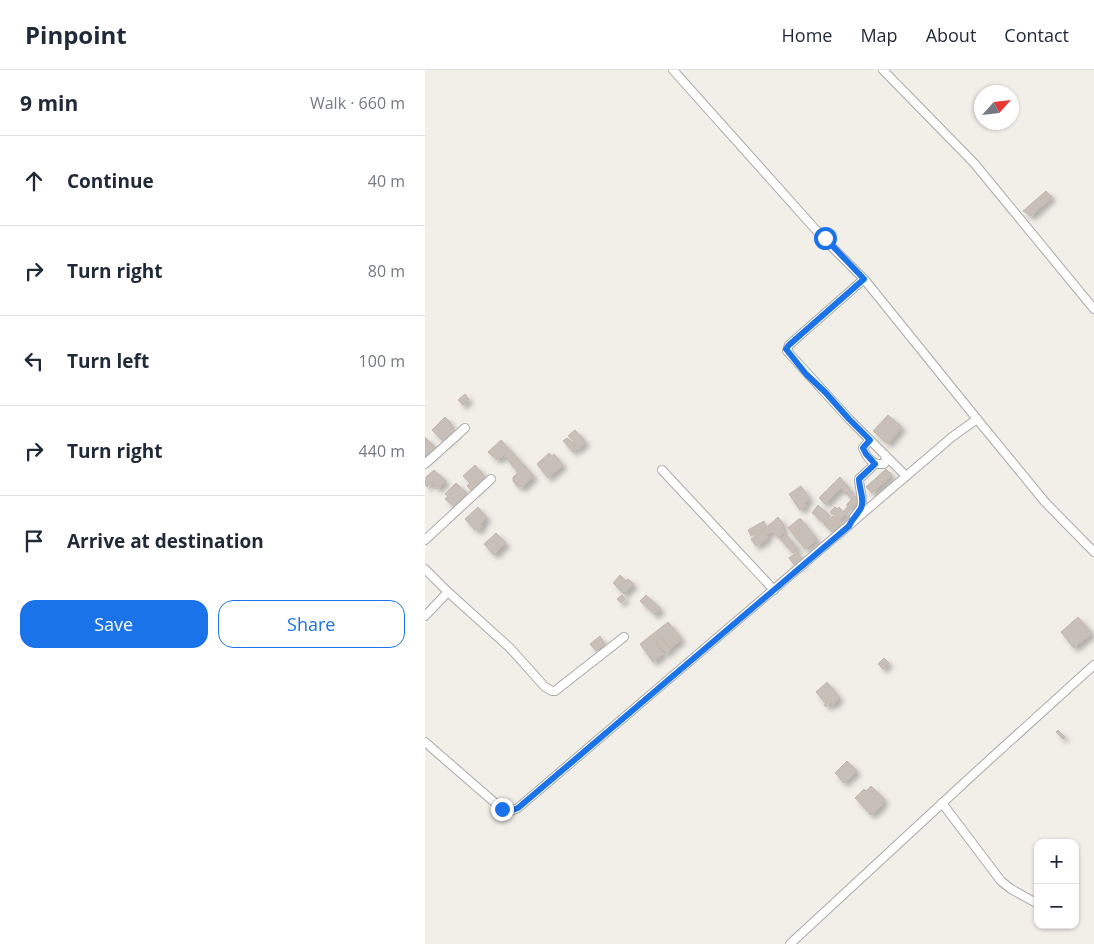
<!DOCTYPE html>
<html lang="en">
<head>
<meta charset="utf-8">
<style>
	:root { --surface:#fff; --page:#f6f6f7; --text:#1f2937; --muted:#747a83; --line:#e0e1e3; --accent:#1a73e8 }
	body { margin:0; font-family:"Open Sans",sans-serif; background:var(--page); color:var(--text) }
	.controls { position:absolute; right:15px; bottom:15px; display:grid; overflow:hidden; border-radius:10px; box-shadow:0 1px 4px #0004 }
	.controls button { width:45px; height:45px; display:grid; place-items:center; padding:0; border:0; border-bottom:1px solid var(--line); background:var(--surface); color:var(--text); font:25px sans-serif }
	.compass { position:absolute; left:549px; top:15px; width:45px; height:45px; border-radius:50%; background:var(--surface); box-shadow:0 1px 4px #0004; rotate:63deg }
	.stop { position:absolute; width:15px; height:15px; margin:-11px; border:4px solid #1a73e8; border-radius:50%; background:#fff }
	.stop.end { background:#1a73e8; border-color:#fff; box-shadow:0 1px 5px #0008 }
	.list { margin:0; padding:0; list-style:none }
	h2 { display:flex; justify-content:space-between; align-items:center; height:65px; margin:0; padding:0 20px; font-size:21px }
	h2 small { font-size:16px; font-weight:400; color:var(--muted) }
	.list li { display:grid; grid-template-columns:32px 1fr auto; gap:15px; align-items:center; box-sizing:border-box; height:90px; padding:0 20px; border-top:1px solid var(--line) }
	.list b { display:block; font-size:19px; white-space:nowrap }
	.list em { font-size:16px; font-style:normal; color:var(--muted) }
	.actions { display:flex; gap:10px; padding:15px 20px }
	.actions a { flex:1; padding:11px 0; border:1px solid var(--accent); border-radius:15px; text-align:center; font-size:18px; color:var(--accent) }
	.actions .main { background:var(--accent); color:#fff }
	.icon { flex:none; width:28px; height:28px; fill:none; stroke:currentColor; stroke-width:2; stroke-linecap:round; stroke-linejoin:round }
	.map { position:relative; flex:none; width:669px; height:874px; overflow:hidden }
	header { display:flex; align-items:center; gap:30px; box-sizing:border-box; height:70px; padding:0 25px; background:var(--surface); border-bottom:1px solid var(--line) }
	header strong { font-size:24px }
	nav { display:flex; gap:28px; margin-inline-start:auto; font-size:18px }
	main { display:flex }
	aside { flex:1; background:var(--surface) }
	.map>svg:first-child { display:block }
</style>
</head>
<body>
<header>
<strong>Pinpoint</strong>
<nav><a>Home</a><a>Map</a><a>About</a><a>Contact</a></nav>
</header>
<main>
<aside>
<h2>9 min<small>Walk · 660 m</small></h2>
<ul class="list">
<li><svg class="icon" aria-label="ahead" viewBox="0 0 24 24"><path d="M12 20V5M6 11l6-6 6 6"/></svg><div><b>Continue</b></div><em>40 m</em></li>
<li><svg class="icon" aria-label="right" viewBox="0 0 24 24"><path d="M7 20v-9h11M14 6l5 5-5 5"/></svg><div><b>Turn right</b></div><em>80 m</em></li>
<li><svg class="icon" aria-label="left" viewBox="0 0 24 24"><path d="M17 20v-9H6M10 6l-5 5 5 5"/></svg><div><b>Turn left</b></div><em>100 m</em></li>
<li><svg class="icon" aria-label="right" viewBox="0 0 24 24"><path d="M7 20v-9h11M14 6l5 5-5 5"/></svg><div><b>Turn right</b></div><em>440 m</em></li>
<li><svg class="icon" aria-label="arrive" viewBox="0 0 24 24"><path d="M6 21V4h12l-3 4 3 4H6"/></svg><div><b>Arrive at destination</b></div></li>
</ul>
<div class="actions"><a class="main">Save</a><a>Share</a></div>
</aside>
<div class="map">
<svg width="669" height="874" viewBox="0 0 669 874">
	<defs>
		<filter id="shadow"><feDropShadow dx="4" dy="4" stdDeviation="2.5" flood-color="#0004"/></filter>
	</defs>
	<rect width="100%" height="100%" fill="#f2efe9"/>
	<g fill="#c7bfb8" stroke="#c4b6ab" filter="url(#shadow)">
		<polygon points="621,121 627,127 606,146 598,141"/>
		<polygon points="40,324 44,329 38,335 33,330"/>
		<polygon points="463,345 477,357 463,374 448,361"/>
		<polygon points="20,347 26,353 24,355 31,362 20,373 7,360"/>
		<polygon points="150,360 161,372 153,379 149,375 151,373 143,366"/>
		<polygon points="0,367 12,379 0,389"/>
		<polygon points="142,368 149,373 148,375 151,379 148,382 138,371"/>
		<polygon points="76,370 109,406 98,417 92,416 88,411 88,407 93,403 79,385 72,390 63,382"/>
		<polygon points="124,383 127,386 129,384 138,395 123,408 112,394"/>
		<polygon points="50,395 61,408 48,422 42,416 45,413 38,406"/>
		<polygon points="461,399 467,405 447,423 441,417"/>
		<polygon points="9,400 21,411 12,419 7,412 2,417 0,415 1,407"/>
		<polygon points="415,407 434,431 415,450 405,442 410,437 412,439 414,437 418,442 423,436 421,435 427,429 416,418 400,434 394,428"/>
		<polygon points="31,413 42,423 29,437 20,429 23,426 20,424"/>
		<polygon points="376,416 385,429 379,433 381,436 375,440 364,424"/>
		<polygon points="393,435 405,446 399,453 387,443"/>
		<polygon points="53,437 62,448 56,454 58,456 54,459 50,460 40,449"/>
		<polygon points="408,446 417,456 409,464 399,454"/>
		<polygon points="353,447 359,455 357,458 359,463 354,468 343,456"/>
		<polygon points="375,448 392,469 380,479 363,458"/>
		<polygon points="339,451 342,457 326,466 323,460"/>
		<polygon points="343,457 346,462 341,465 343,468 331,476 326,469"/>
		<polygon points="71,463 81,473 69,485 59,474"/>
		<polygon points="360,464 373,478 368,483 355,469"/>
		<polygon points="372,482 379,492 371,497 364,488"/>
		<polygon points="195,505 201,511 203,509 209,514 199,524 188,513"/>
		<polygon points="197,525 200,529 196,533 192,529"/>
		<polygon points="221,525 236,539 230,545 215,531"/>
		<polygon points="653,547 667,563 649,578 636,562"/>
		<polygon points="243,552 257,569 246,578 236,566 231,569 231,573 238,584 228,592 215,574"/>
		<polygon points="175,566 180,574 171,581 165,574"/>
		<polygon points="236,567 246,579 241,583 232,573 232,570"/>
		<polygon points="459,588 464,593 458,599 453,594"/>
		<polygon points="402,612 415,628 407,635 406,633 401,637 399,635 401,634 391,622"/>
		<polygon points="633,660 640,667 638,669 631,662"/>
		<polygon points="422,691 432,701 419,713 410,703"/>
		<polygon points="446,716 460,730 456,733 457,735 446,745 430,728 439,719 441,721"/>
	</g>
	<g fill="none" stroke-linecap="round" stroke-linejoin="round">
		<defs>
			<g id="minor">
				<polyline points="248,0 399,169 439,209 552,349"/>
				<polyline points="458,0 549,93 669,239"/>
				<polyline points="439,209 364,275 362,281 424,349 481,406"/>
				<path d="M445,370L438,378C442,388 447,395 459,394L461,391L460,385"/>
				<polyline points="0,394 40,358"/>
				<polyline points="237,400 349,520"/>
				<path d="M429,447C431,444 435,440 436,437C439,430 434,417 434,409L450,394"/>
				<polyline points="0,470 66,409"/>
				<polyline points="0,499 23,522 0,546"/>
				<polyline points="23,522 85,578 120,617 127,621 130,621 199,567"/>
				<polyline points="0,672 77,739 85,741 93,738 527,367 552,349 620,432 669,482"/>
				<polyline points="517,733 576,811 586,819 613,834"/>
				<polyline points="365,874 552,701 669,595"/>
			</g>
		</defs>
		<use href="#minor" stroke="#a9a9a9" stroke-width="10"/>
		<use href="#minor" stroke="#fff" stroke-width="8"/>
	</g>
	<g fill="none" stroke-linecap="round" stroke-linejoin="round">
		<path stroke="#1a73e8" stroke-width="6" d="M77,739L85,741L93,738L424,456C427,449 433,444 436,438C440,430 434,418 434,409L450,394L441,384L438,378L445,370L424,349L400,322L381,304L361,279L364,275L439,209L400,168"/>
	</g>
</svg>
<div class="controls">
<button>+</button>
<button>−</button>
</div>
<svg class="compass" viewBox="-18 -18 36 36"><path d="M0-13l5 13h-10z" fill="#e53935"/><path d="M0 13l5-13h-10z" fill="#747a83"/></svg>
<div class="stop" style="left:400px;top:168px"></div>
<div class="stop end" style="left:77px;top:739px"></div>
</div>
</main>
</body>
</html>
